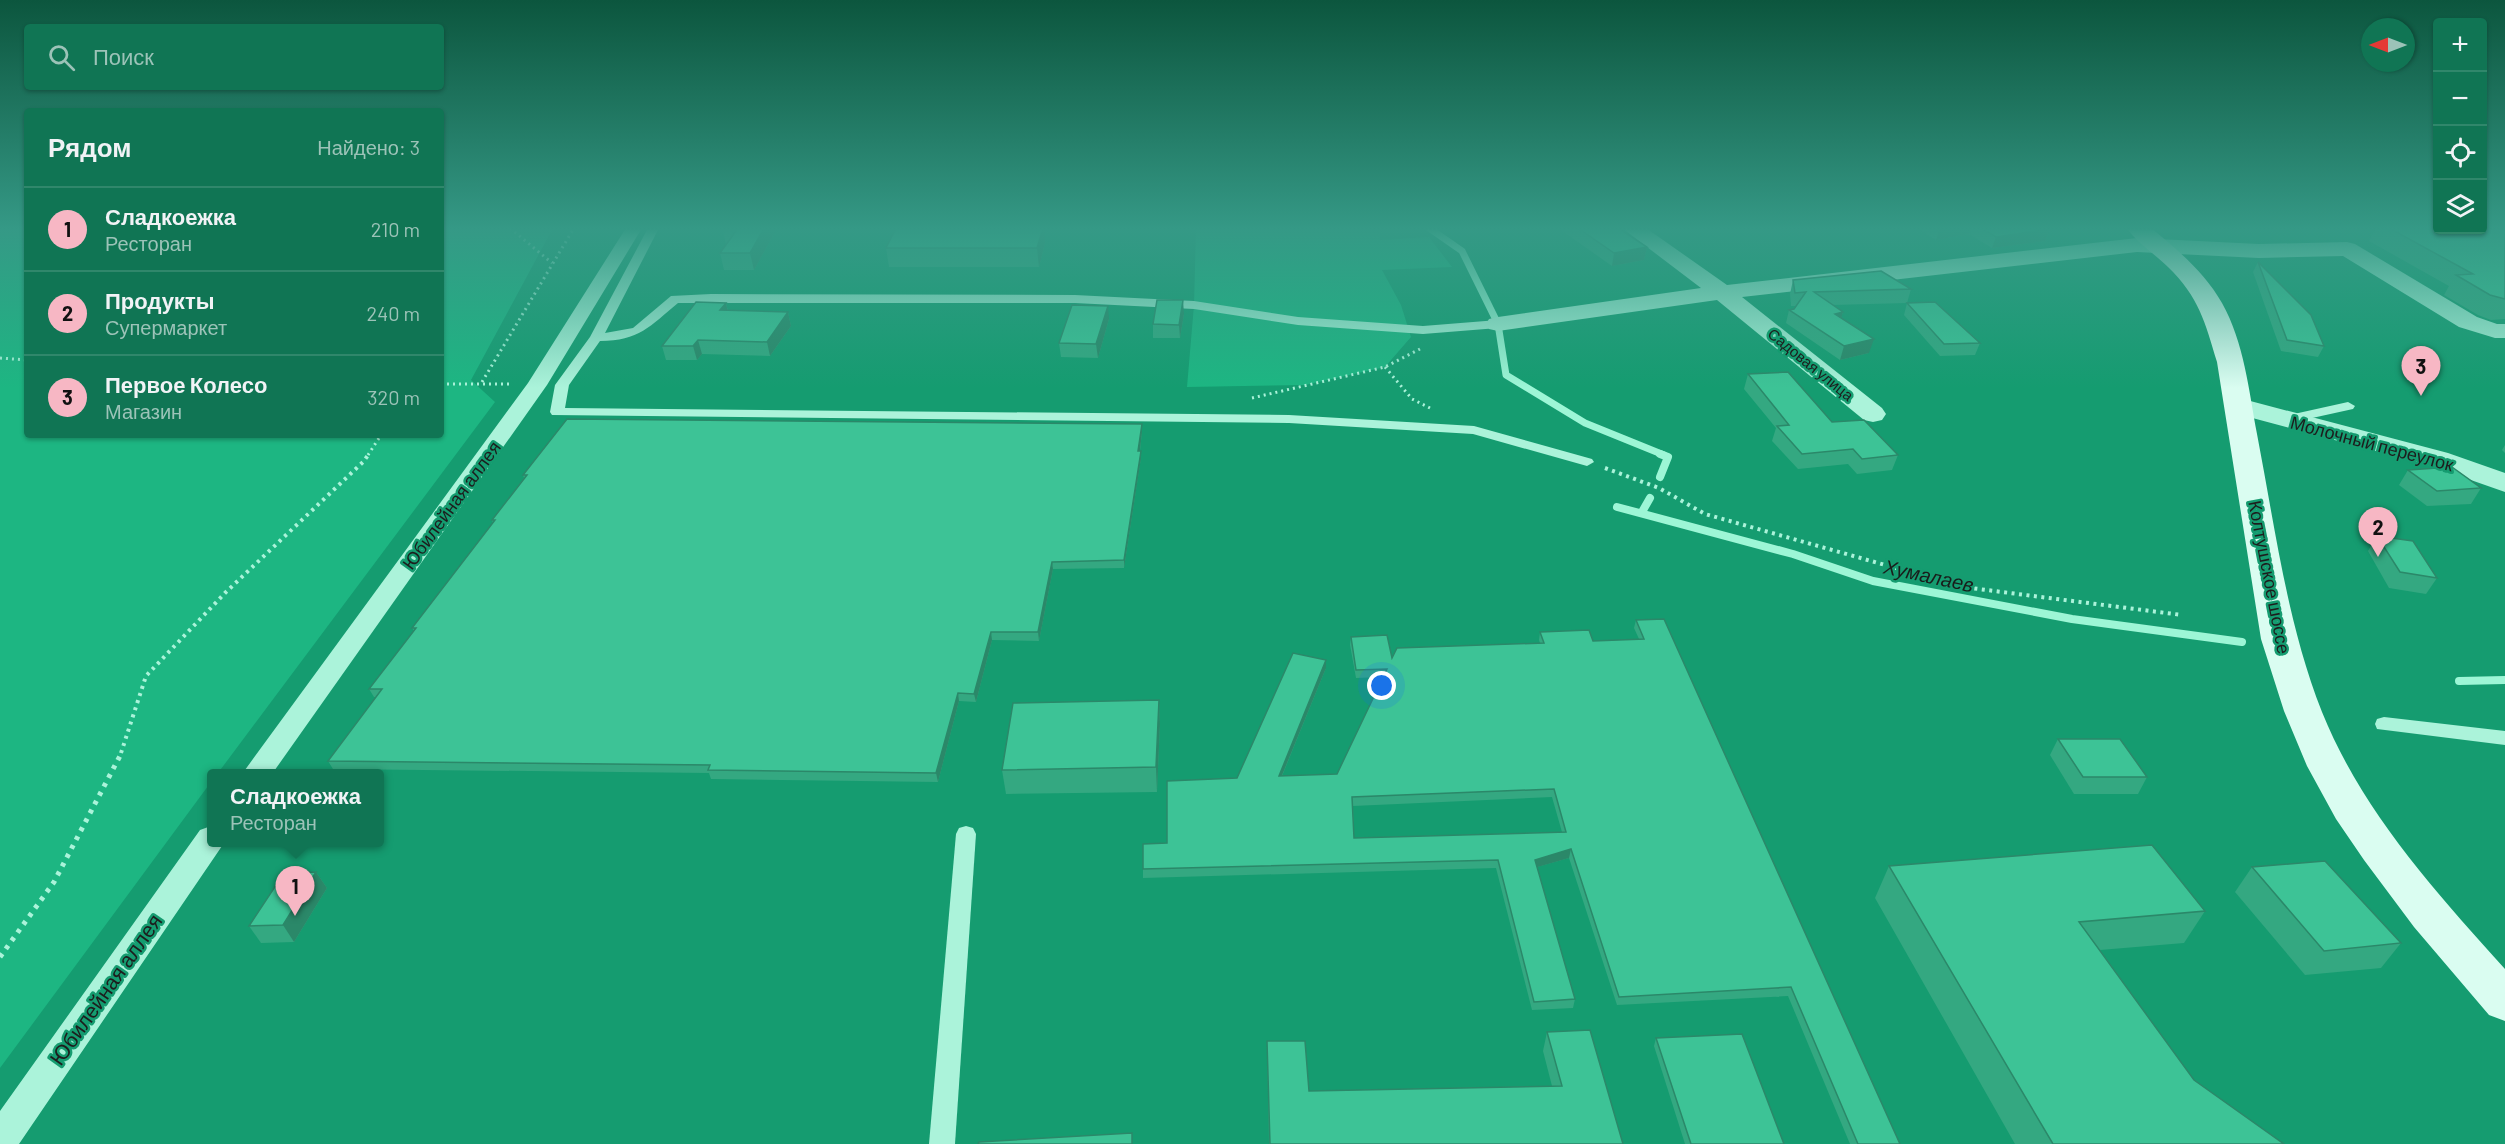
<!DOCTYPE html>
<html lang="ru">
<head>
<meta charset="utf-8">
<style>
	:root { --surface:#107554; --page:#1e7d5e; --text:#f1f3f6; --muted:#9cc3b8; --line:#30876b; --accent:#f7b7c4 }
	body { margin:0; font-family:Barlow,sans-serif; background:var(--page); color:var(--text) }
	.controls { position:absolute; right:18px; top:18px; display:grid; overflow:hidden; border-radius:6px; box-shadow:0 2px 4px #0004 }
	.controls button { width:54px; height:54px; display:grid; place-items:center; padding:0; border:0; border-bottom:2px solid var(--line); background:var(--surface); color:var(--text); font:30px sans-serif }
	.compass { position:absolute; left:2361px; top:18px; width:54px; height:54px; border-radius:50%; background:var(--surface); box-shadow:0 2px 4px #0004; rotate:270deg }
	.you { position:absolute; left:1382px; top:686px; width:21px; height:21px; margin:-15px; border:4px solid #fff; border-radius:50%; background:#1a73e8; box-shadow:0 0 0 9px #1a73e833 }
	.badge { display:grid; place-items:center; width:39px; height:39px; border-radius:50%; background:var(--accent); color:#111; font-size:20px; font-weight:700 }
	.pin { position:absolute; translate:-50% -50px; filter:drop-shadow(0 2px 3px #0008) }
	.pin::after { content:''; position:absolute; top:32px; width:21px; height:18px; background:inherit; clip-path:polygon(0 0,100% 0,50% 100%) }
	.popup { position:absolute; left:207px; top:769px; width:177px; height:78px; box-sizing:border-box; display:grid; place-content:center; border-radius:6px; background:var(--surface); filter:drop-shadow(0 2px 4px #0005); font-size:20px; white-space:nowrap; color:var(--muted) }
	.popup b { font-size:22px; color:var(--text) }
	.popup::after { content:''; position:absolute; left:50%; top:100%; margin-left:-12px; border:12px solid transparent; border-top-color:var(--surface) }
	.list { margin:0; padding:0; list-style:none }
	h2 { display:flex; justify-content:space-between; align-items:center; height:78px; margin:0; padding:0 24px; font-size:26px }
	h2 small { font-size:20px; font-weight:400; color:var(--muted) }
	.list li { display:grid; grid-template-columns:39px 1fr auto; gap:18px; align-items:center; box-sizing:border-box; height:84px; padding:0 24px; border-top:2px solid var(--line) }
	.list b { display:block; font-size:22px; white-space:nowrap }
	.list p { margin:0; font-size:20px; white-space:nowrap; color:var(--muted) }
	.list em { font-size:20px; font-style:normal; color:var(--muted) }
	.icon { flex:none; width:33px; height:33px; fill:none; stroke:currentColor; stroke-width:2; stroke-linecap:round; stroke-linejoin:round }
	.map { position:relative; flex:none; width:2505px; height:1144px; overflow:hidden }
	.search { position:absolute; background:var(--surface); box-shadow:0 2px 4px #0004; left:24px; top:24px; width:420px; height:66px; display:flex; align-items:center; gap:15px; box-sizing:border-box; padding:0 21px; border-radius:6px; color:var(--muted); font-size:22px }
	.panel { position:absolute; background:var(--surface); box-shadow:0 2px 4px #0004; left:24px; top:108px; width:420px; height:330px; border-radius:6px }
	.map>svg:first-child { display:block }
</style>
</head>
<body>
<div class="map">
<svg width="2505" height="1144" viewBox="0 0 2505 1144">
	<rect width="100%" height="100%" fill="#159c70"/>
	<g fill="#1db682">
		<polygon points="0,228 27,228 27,435 441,435 441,228 553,228 471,380 495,402 218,773 211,774 211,782 0,1068"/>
		<polygon points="1196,228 1380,228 1380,240 1429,237 1452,267 1382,270 1401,305 1411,337 1385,367 1305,385 1187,387 1194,305"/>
	</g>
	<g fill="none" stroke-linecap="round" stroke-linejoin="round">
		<polyline stroke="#9df6d6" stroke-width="7" points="1429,228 1462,251 1498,324 1506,375 1585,423 1664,455"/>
		<g stroke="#9df6d6" stroke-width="8">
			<polyline points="1660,477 1668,457 1660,454"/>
			<polyline points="1617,507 1793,554 1873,581 2072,619 2242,642"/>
			<polyline points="1642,512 1650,498"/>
			<polyline points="2459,681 2505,680"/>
		</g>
		<g stroke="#abf3da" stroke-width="3" stroke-dasharray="2 4" stroke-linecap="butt">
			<polyline points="510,228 552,263"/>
			<polyline points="0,358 27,360"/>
			<polyline points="1385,367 1412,399 1430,408"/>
			<polyline points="482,382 574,228"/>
			<polyline points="441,384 510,384"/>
			<polyline points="1252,398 1385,367 1420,349"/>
			<polyline points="368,455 381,435"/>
		</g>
		<g stroke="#abf3da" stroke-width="4" stroke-dasharray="3 4.5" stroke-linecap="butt">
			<polyline points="1605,468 1659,488 1705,514 1963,587 2182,615"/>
			<polyline points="121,753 146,676 225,593 363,462 369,454"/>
		</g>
		<polyline stroke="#abf3da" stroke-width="5" stroke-dasharray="4 6" stroke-linecap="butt" points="0,957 54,882 122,752"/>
		<g fill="#abf3da" fill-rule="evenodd">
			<path d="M648,228H659L605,333L633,328L671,296L711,294L1075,295L1194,301L1298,317L1423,326L1498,320L1504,324L1498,328L1423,334L1298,325L1194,309L1075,303H678C650,326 639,341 600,341L569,385L565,408L1289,415L1474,426L1592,459L1594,462L1587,466L1473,434L1289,423L552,415L550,412L555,385L590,337Z"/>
			<polygon points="2348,402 2355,406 2353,409 2285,424 2278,420 2280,417"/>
			<polygon points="2384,717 2505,731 2505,745 2377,729 2375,724 2377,719"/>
			<polygon points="966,826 973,828 976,834 955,1144 929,1144 956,834 959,828"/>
		</g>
		<g fill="#abf3da" fill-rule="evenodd">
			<polygon points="626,228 642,228 547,385 272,774 242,774 528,383"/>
			<polygon points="211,826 211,842 224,842 222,846 19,1144 0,1144 0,1111 200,830"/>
		</g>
		<g fill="#abf3da" fill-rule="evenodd">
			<polygon points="1622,228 1646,228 1727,285 2137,238 2259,244 2347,242 2355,244 2477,317 2497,324 2505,324 2505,338 2495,338 2459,327 2343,256 2259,258 2137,252 1742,297 1882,408 1886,414 1882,420 1873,422 1864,420 1717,300 1498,331 1489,329 1486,324 1489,319 1498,317 1701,288"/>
			<polygon points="2239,398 2448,453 2505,473 2505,492 2428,465 2230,412 2226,406 2230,400"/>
		</g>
		<path fill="#dafdf1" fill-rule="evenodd" d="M2127,228H2151C2178,250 2205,273 2222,303C2244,342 2249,391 2257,434C2275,527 2287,623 2322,712C2362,811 2434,890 2505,969V1021L2489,1015L2414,927L2364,860L2336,819L2307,766L2284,711L2261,639L2217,362C2205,322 2199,297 2168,267C2155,254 2137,243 2127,228Z"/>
	</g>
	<g fill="#34a881" fill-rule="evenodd">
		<polygon points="777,228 754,270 724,270 720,253 726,244 723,231"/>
		<polygon points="1558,228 1618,228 1647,247 1644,260 1612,266"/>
		<polygon points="1917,228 2047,228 2050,229 2045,241 1992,248 1969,234 1936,240"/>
		<polygon points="2376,228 2438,228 2505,231 2505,319 2491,320 2478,315 2444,295 2449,286 2369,241"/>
		<polygon points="1045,243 1039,267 889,267 886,248"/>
		<polygon points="2258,262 2324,346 2318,357 2281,351 2253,272"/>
		<polygon points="1793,280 1911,289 1907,303 1832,305 1843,312 1841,318 1869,353 1840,360 1786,323 1789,310 1794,309 1796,306 1791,306 1790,294"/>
		<polygon points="726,303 728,311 788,312 791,326 770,356 702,354 697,360 666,360 662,346"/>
		<polygon points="1907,303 1980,343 1975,355 1940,356 1904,315"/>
		<polygon points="1184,314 1180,338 1153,338 1153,324"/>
		<polygon points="1109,319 1098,358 1061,357 1059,343"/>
		<polygon points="1748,374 1832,422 1898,455 1892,470 1857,474 1848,464 1798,469 1772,441 1776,428 1744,389"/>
		<polygon points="1142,424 1142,432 1140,451 1141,451 1141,458 1124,568 1053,569 1039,641 992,640 976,702 959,701 938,782 711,779 709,773 333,769 328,761 376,697 374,697 369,689 414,631 412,628 493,523 492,520 524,478 523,475"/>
		<polygon points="2505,445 2505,453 2502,450"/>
		<polygon points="2408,470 2481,488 2471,504 2427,506 2399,485"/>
		<polygon points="2377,536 2437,578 2426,594 2389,588 2368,551"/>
		<path d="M1636,620L1900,1144H1850L1788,996L1617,1005L1569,858L1537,867L1575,999L1573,1008L1532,1010L1496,868L1143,878V869L1167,843L1237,778L1326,668L1282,776L1337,774L1383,677L1356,678L1350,645L1351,637L1392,658L1540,643L1539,640L1540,632L1593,641L1639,639L1634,628ZM1552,797L1562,832L1354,838L1353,806Z"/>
		<polygon points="1159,700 1160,724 1157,792 1006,794 1002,770"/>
		<polygon points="2058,739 2147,777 2138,794 2074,794 2050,755"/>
		<polygon points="1889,866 2205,911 2184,943 2100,950 2194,1080 2284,1144 2015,1144 1875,898"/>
		<polygon points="2252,867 2401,943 2381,968 2305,975 2235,892"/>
		<polygon points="316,872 327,888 294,942 261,943 249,926"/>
		<polygon points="1547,1032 1623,1144 1269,1144 1267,1041 1309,1091 1552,1086 1543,1051"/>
		<polygon points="1656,1038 1784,1144 1685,1144 1654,1046"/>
	</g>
	<g fill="#2b8869">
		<polygon points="764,228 777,228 754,270 750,253"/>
		<polygon points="1043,228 1044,228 1045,243 1039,267 1037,248"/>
		<polygon points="1940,228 1972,228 1969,234 1936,240"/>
		<polygon points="2050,229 2045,241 1992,248 1996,237"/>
		<polygon points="1647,247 1644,260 1612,266 1614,253"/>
		<polygon points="1183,300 1184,314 1180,338 1179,325"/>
		<polygon points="726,303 729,317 720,310"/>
		<polygon points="1108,306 1109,319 1098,358 1096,344"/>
		<polygon points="788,312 791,326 770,356 767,342"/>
		<polygon points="1843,312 1839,326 1835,314"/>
		<polygon points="1874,339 1869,353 1840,360 1844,346"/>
		<polygon points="698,340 702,354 697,360 693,346"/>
		<polygon points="1142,424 1142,432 1139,458 1138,451"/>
		<polygon points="1141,451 1141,458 1124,568 1124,560"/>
		<polygon points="1052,562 1053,569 1039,641 1038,632"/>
		<polygon points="991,632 992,640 976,702 974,694"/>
		<polygon points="1326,660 1326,668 1278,785 1279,776"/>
		<polygon points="958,693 959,701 938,782 936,773"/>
		<polygon points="1159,700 1160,724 1157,792 1156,767"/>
		<polygon points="1571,849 1569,858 1534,868 1535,860"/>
		<polygon points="316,872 327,888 294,942 283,925"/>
	</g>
	<g fill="#3dc396" stroke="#2b8869" stroke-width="1.5" fill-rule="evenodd">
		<polygon points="725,228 764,228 750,253 720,253 736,231 723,231"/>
		<polygon points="896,228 1043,228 1037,248 886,248"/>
		<polygon points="1578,228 1618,228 1647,247 1614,253"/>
		<polygon points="1981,228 2047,228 2050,229 1996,237"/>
		<polygon points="2389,228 2438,228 2438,230 2482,230 2482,228 2499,228 2505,231 2505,299 2490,295 2456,275 2473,274"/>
		<polygon points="2258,262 2311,315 2324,346 2287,340"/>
		<polygon points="1881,271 1911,289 1814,292 1843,312 1835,314 1874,339 1844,346 1789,310 1794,309 1806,292 1795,293 1793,280"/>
		<polygon points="1157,300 1183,300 1179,325 1153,324"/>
		<polygon points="696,302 726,303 720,310 788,312 767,342 698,340 693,346 662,346"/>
		<polygon points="1935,302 1980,343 1944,344 1907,303"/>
		<polygon points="1072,305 1108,306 1096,344 1059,343"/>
		<polygon points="1788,372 1832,422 1864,420 1898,455 1862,459 1853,449 1802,454 1777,426 1789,425 1748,374"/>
		<polygon points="567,419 1142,424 1138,451 1141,451 1124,560 1052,562 1038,632 991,632 974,694 958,693 936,773 708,770 710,765 328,761 382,689 369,689 416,628 412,628 495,520 492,520 527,475 523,475"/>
		<polygon points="2452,467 2481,488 2437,491 2408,470"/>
		<polygon points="2377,536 2413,541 2437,578 2400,572"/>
		<path d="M1664,619L1900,1144H1858L1791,987L1619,997L1571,849L1535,860L1575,999L1534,1002L1498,860L1143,869V844L1167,843V781L1237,778L1293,653L1326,660L1279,776L1337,774L1387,669L1356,670L1351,637L1387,635L1392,658L1397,648L1544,643L1540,632L1589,630L1593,641L1644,639L1636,620ZM1554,789L1566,832L1354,838L1352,797Z"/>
		<polygon points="1159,700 1156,767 1002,770 1013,703"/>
		<polygon points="2058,739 2120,739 2147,777 2083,777"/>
		<polygon points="2152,845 2205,911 2079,922 2194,1080 2284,1144 2053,1144 1889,866"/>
		<polygon points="2325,861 2401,943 2324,951 2252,867"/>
		<polygon points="316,872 283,925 249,926 284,873"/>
		<polygon points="1590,1030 1623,1144 1270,1144 1267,1041 1305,1041 1309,1091 1562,1086 1547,1032"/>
		<polygon points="1742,1034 1784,1144 1691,1144 1656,1038"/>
		<polygon points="1132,1133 1132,1144 978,1144 979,1142"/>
	</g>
	<linearGradient id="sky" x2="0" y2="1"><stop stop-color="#0c563e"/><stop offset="0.59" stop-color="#359986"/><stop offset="1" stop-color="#359986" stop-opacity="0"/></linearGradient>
	<rect width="2505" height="388" fill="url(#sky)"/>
	<g text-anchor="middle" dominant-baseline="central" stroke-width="5" stroke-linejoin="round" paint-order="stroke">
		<g font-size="15" fill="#1d1d1d" stroke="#159c70">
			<text transform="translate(1811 364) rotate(39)">Садовая улица</text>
		</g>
		<g font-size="18" fill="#1d1d1d" stroke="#159c70">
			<text transform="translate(2372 443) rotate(15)">Молочный переулок</text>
			<text transform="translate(451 505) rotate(-54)">Юбилейная аллея</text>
			<text transform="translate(2270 577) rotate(79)">Колтушское шоссе</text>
		</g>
		<g font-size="20" font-style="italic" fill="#191d1b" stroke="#159c70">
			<text transform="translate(1929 575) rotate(12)">Хумалаев</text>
		</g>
		<g font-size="21" fill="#1d1d1d" stroke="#159c70">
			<text transform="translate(105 989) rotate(-55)">Юбилейная аллея</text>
		</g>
	</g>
</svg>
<div class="controls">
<button>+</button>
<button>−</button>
<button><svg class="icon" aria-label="locate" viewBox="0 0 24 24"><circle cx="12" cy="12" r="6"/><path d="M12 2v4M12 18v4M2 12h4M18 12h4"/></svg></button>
<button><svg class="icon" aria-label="layers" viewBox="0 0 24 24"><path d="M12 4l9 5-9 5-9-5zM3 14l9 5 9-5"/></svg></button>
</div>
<svg class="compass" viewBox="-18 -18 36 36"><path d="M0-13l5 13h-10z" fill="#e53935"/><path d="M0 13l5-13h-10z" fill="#9cc3b8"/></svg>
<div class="you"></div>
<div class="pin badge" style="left:295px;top:916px">1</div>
<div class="popup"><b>Сладкоежка</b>Ресторан</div>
<div class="pin badge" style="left:2378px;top:557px">2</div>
<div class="pin badge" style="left:2421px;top:396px">3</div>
<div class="search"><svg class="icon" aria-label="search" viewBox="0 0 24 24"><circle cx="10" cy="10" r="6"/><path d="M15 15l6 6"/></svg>Поиск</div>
<section class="panel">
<h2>Рядом<small>Найдено: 3</small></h2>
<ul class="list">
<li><span class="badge">1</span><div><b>Сладкоежка</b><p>Ресторан</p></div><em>210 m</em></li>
<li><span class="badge">2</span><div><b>Продукты</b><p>Супермаркет</p></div><em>240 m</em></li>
<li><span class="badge">3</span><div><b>Первое Колесо</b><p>Магазин</p></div><em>320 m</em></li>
</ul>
</section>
</div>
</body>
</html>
